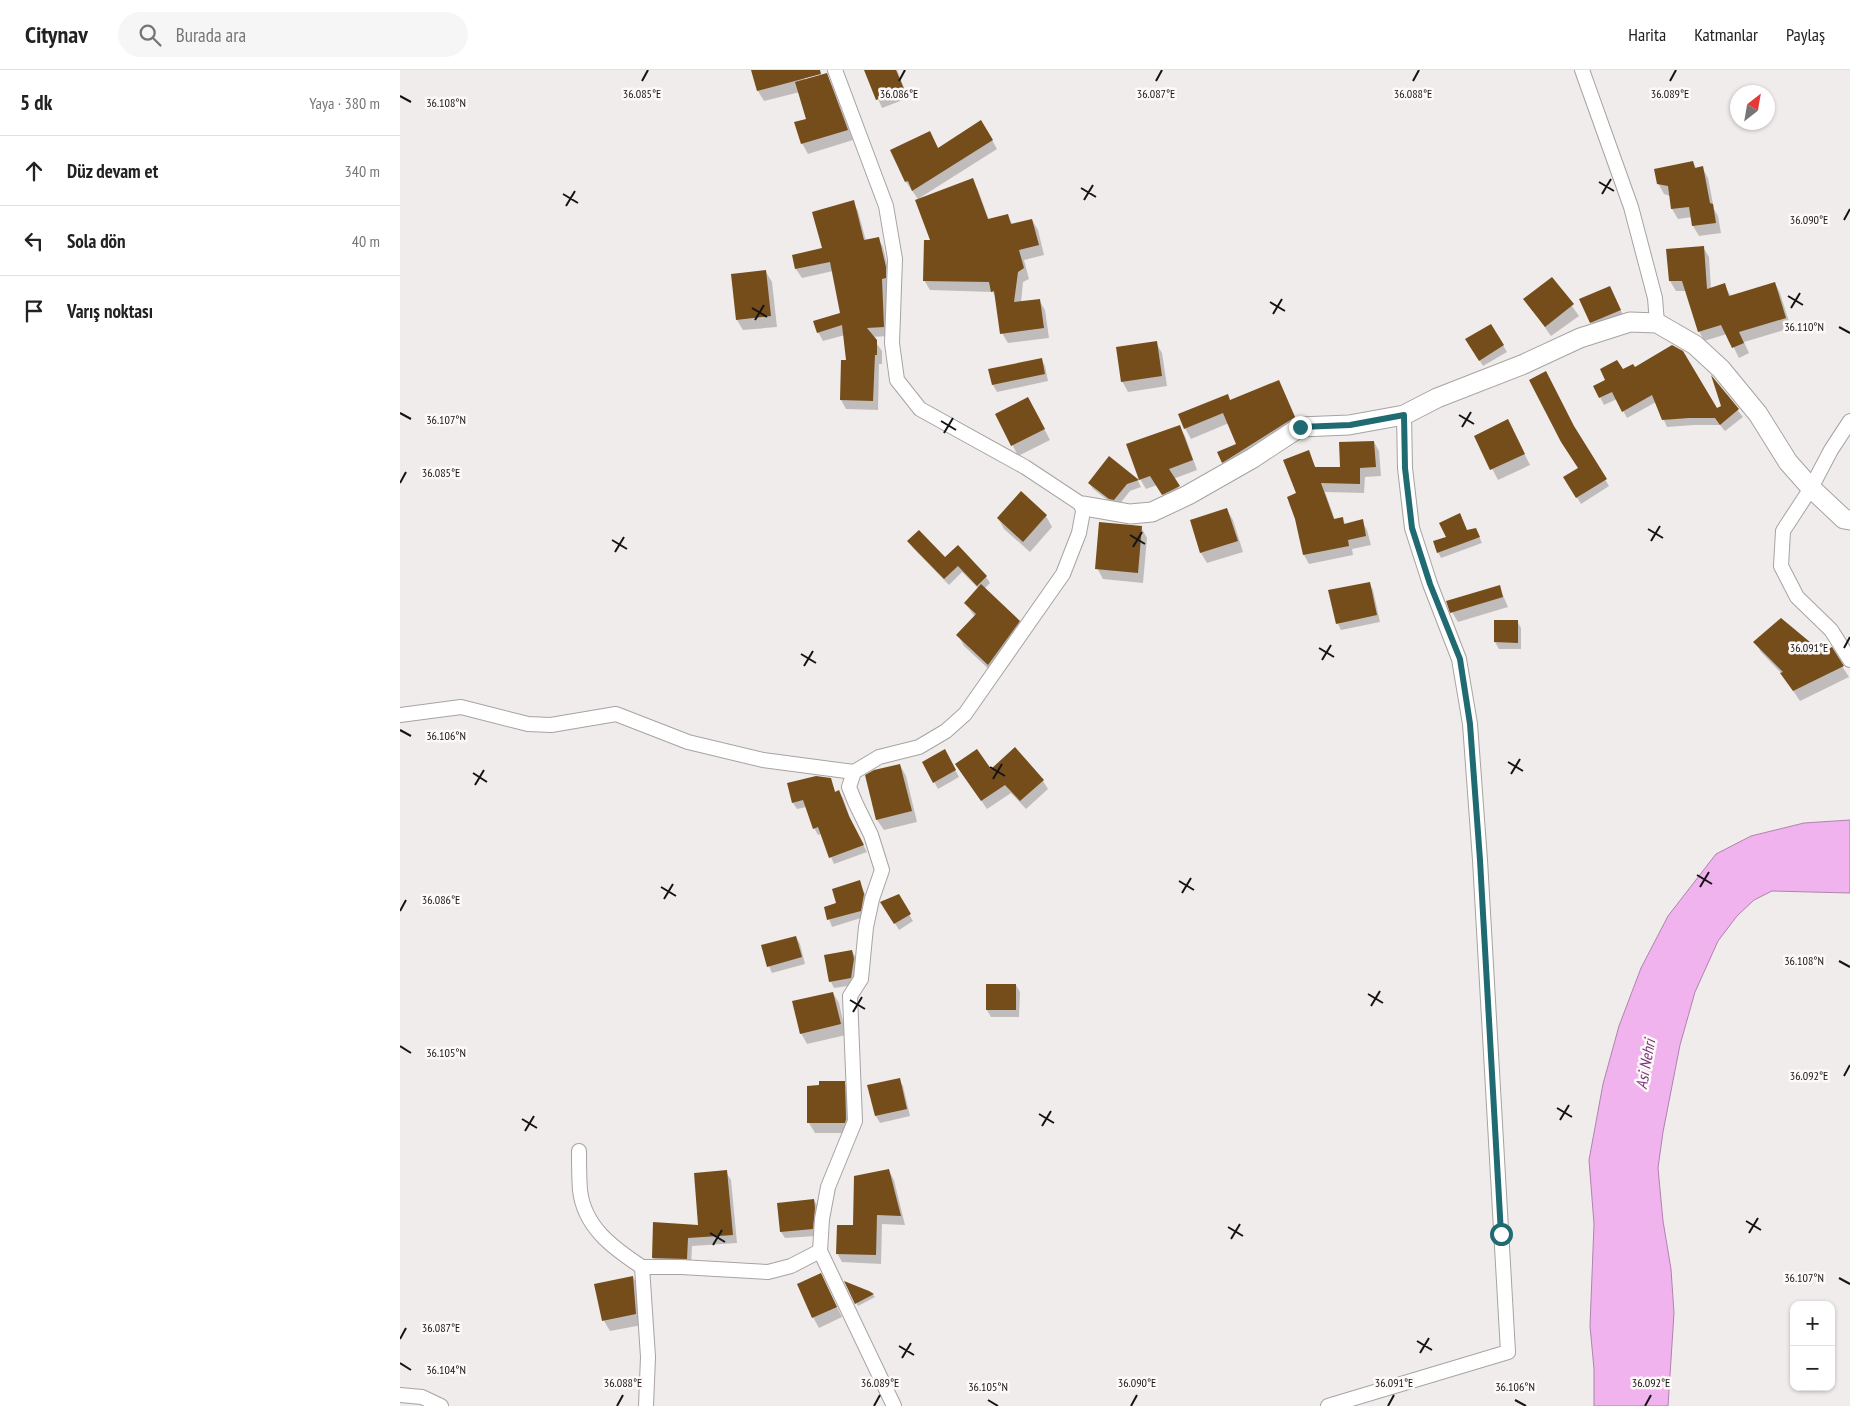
<!DOCTYPE html>
<html lang="tr">
<head>
<meta charset="utf-8">
<style>
	:root { --surface:#fff; --page:#f6f6f6; --text:#222; --muted:#767676; --line:#e0e0e0 }
	body { margin:0; font-family:"PT Sans Narrow",sans-serif; background:var(--page); color:var(--text) }
	.controls { position:absolute; right:15px; bottom:15px; display:grid; overflow:hidden; border-radius:10px; box-shadow:0 1px 4px #0004 }
	.controls button { width:45px; height:45px; display:grid; place-items:center; padding:0; border:0; border-bottom:1px solid var(--line); background:var(--surface); color:var(--text); font:25px sans-serif }
	.compass { position:absolute; left:1330px; top:15px; width:45px; height:45px; border-radius:50%; background:var(--surface); box-shadow:0 1px 4px #0004; rotate:31deg }
	.stop { position:absolute; width:15px; height:15px; margin:-11px; border:4px solid #206b72; border-radius:50%; background:#fff }
	.stop.end { background:#206b72; border-color:#fff; box-shadow:0 1px 5px #0008 }
	.list { margin:0; padding:0; list-style:none }
	h2 { display:flex; justify-content:space-between; align-items:center; height:65px; margin:0; padding:0 20px; font-size:21px }
	h2 small { font-size:16px; font-weight:400; color:var(--muted) }
	.list li { display:grid; grid-template-columns:32px 1fr auto; gap:15px; align-items:center; box-sizing:border-box; height:70px; padding:0 20px; border-top:1px solid var(--line) }
	.list b { display:block; font-size:19px; white-space:nowrap }
	.list em { font-size:16px; font-style:normal; color:var(--muted) }
	.icon { flex:none; width:28px; height:28px; fill:none; stroke:currentColor; stroke-width:2; stroke-linecap:round; stroke-linejoin:round }
	.map { position:relative; flex:none; width:1450px; height:1336px; overflow:hidden }
	header { display:flex; align-items:center; gap:30px; box-sizing:border-box; height:70px; padding:0 25px; background:var(--surface); border-bottom:1px solid var(--line) }
	header strong { font-size:24px }
	nav { display:flex; gap:28px; margin-inline-start:auto; font-size:18px }
	.search { width:350px; height:45px; background:var(--page); display:flex; align-items:center; gap:12px; box-sizing:border-box; padding:0 18px; border-radius:28px; color:var(--muted); font-size:19px }
	main { display:flex }
	aside { flex:1; background:var(--surface) }
	.map>svg:first-child { display:block }
</style>
</head>
<body>
<header>
<strong>Citynav</strong>
<div class="search"><svg class="icon" aria-label="search" viewBox="0 0 24 24"><circle cx="10" cy="10" r="6"/><path d="M15 15l6 6"/></svg>Burada ara</div>
<nav><a>Harita</a><a>Katmanlar</a><a>Paylaş</a></nav>
</header>
<main>
<aside>
<h2>5 dk<small>Yaya · 380 m</small></h2>
<ul class="list">
<li><svg class="icon" aria-label="ahead" viewBox="0 0 24 24"><path d="M12 20V5M6 11l6-6 6 6"/></svg><div><b>Düz devam et</b></div><em>340 m</em></li>
<li><svg class="icon" aria-label="left" viewBox="0 0 24 24"><path d="M17 20v-9H6M10 6l-5 5 5 5"/></svg><div><b>Sola dön</b></div><em>40 m</em></li>
<li><svg class="icon" aria-label="arrive" viewBox="0 0 24 24"><path d="M6 21V4h12l-3 4 3 4H6"/></svg><div><b>Varış noktası</b></div></li>
</ul>
</aside>
<div class="map">
<svg width="1450" height="1336" viewBox="0 0 1450 1336">
	<rect width="100%" height="100%" fill="#f0eceb"/>
	<polygon fill="#f0b3ee" stroke="#ae83ad" points="1450,750 1450,823 1372,821 1354,830 1337,846 1318,871 1295,922 1280,975 1263,1062 1258,1098 1263,1151 1271,1199 1274,1243 1268,1336 1194,1336 1194,1299 1190,1256 1194,1154 1189,1090 1203,1014 1219,956 1241,898 1268,846 1316,784 1351,766 1404,753"/>
	<g fill="#0003">
		<polygon points="352,0 402,0 405,11 426,5 432,15 453,70 408,84 402,73 408,50 400,22 364,31 358,21"/>
		<polygon points="468,0 497,0 508,28 482,38 466,1"/>
		<polygon points="592,70 597,79 518,129 506,112 538,79"/>
		<polygon points="1293,92 1296,98 1302,97 1308,108 1314,139 1318,146 1321,163 1299,166 1293,156 1292,147 1278,149 1272,139 1270,126 1264,124 1258,113"/>
		<polygon points="572,110 578,120 589,150 607,145 613,155 632,150 638,160 644,185 624,190 629,209 623,212 621,233 639,230 645,240 649,268 608,273 602,263 597,229 593,222 530,220 524,210 532,171"/>
		<polygon points="453,132 458,141 466,171 478,168 483,177 490,207 490,217 486,218 488,266 472,267 482,281 482,294 479,294 478,340 446,339 441,330 447,291 445,265 423,271 418,262 442,244 433,201 402,208 396,199 393,186 424,179"/>
		<polygon points="1303,177 1309,187 1311,219 1324,215 1331,226 1375,213 1380,223 1391,258 1344,272 1349,283 1339,288 1327,264 1304,271 1299,261 1286,221 1276,221 1270,211"/>
		<polygon points="366,202 372,212 377,257 343,260 337,250"/>
		<polygon points="1152,208 1179,246 1151,266 1125,229"/>
		<polygon points="1213,224 1224,247 1195,259 1191,252"/>
		<polygon points="1091,255 1107,282 1083,296 1067,270"/>
		<polygon points="756,273 762,283 767,316 728,322 722,311"/>
		<polygon points="641,289 645,296 648,311 597,322 593,315 590,300"/>
		<polygon points="1222,301 1316,340 1322,337 1314,311 1343,347 1325,361 1320,355 1294,355 1267,357 1256,332 1227,348 1217,329 1204,335 1195,317"/>
		<polygon points="879,311 900,358 829,402 823,392 838,375 829,353 791,369 785,358 830,331"/>
		<polygon points="634,339 650,370 618,386 597,344"/>
		<polygon points="1108,351 1130,395 1098,410 1075,366"/>
		<polygon points="779,356 785,366 797,400 773,409 784,426 769,434 757,415 746,419 740,409"/>
		<polygon points="1176,361 1209,416 1181,434 1165,408 1180,399"/>
		<polygon points="974,372 979,381 981,406 965,407 964,423 925,422 935,450 942,449 946,455 962,451 967,460 971,475 952,479 953,485 909,494 904,485 897,424 908,382 916,398 941,398"/>
		<polygon points="709,388 738,411 741,417 730,421 718,436 714,435 693,419 689,413"/>
		<polygon points="621,423 646,446 652,457 630,482 604,459 598,448"/>
		<polygon points="827,440 833,450 843,482 807,493 801,483 791,451"/>
		<polygon points="741,457 747,468 743,513 703,509 697,498"/>
		<polygon points="1076,459 1082,473 1041,488 1038,482 1067,462"/>
		<polygon points="509,471 586,507 590,513 584,519 619,552 625,562 594,604 564,576 558,565 575,547 565,533 579,519 562,502 549,515 513,478"/>
		<polygon points="969,513 973,520 980,552 941,560 938,554"/>
		<polygon points="1099,516 1108,537 1058,552 1052,542"/>
		<polygon points="1117,551 1121,558 1121,579 1099,579 1095,572"/>
		<polygon points="1355,572 1422,584 1431,579 1449,607 1400,631 1382,604 1361,582"/>
		<polygon points="545,681 559,707 538,719 524,693"/>
		<polygon points="500,695 506,706 517,752 484,760 477,750 467,706"/>
		<polygon points="590,701 643,711 648,719 626,739 611,723 587,739 562,703"/>
		<polygon points="430,709 436,723 439,721 443,728 452,754 467,782 434,794 421,764 418,765 414,758 406,737 397,739 393,733"/>
		<polygon points="460,812 468,832 464,847 432,857 425,838 438,834"/>
		<polygon points="498,826 513,851 499,860 482,831"/>
		<polygon points="396,867 400,874 405,894 372,903 369,896"/>
		<polygon points="452,881 456,888 457,897 454,915 434,918 431,912 426,886"/>
		<polygon points="616,915 620,922 619,947 591,947 587,940"/>
		<polygon points="433,923 439,933 446,965 407,974 401,963"/>
		<polygon points="499,1010 503,1016 510,1046 480,1053 476,1046 469,1016"/>
		<polygon points="444,1012 450,1023 451,1063 415,1063 409,1053"/>
		<polygon points="489,1101 494,1110 505,1155 482,1154 481,1194 442,1192 437,1183"/>
		<polygon points="326,1102 331,1110 337,1173 292,1176 291,1196 258,1196 253,1188 299,1156"/>
		<polygon points="414,1130 418,1137 416,1166 385,1168 381,1162"/>
		<polygon points="233,1207 239,1217 242,1255 210,1261 204,1251"/>
		<polygon points="447,1213 473,1225 475,1227 458,1236"/>
		<polygon points="426,1215 442,1247 419,1258 413,1247"/>
	</g>
	<g fill="#744d1b">
		<polygon points="351,0 420,0 421,4 357,21"/>
		<polygon points="464,0 496,0 504,19 476,30"/>
		<polygon points="427,3 448,60 401,74 394,52 406,49 395,12"/>
		<polygon points="581,50 593,70 512,121 508,111 505,112 490,80 530,61 538,78"/>
		<polygon points="1293,91 1295,98 1303,96 1310,133 1313,134 1316,153 1292,156 1289,137 1271,139 1268,116 1257,114 1254,99"/>
		<polygon points="573,108 588,149 608,144 611,154 632,149 639,175 619,180 624,198 618,202 614,232 640,229 644,258 600,264 594,221 591,222 589,212 523,211 524,170 530,170 515,130"/>
		<polygon points="454,130 464,170 479,167 486,197 486,208 482,209 484,257 467,258 477,270 477,285 475,285 473,331 440,330 441,290 446,290 442,255 417,263 413,251 440,243 430,192 395,199 392,185 422,178 412,142"/>
		<polygon points="1304,176 1307,219 1325,213 1329,226 1375,212 1386,248 1339,262 1344,273 1332,278 1321,255 1298,262 1282,211 1269,211 1266,179"/>
		<polygon points="366,200 371,246 336,250 331,204"/>
		<polygon points="1152,207 1174,234 1145,257 1123,229"/>
		<polygon points="1210,216 1221,240 1190,253 1179,229"/>
		<polygon points="1091,254 1104,275 1079,291 1065,269"/>
		<polygon points="757,271 762,306 721,312 716,277"/>
		<polygon points="1272,275 1283,281 1317,338 1321,336 1311,305 1339,339 1320,355 1315,348 1289,348 1262,350 1252,325 1222,342 1212,322 1199,328 1193,316 1205,310 1200,299 1217,290 1223,299 1233,294 1235,297"/>
		<polygon points="642,288 645,304 592,315 588,299"/>
		<polygon points="1146,301 1174,356 1207,409 1176,428 1163,407 1178,398 1161,372 1129,310"/>
		<polygon points="879,310 895,347 822,393 817,382 836,374 823,343 784,359 778,344 828,324 830,330"/>
		<polygon points="628,327 645,359 611,376 595,344"/>
		<polygon points="1108,349 1125,384 1090,400 1074,366"/>
		<polygon points="780,355 793,390 769,399 780,416 762,425 750,406 739,410 726,374"/>
		<polygon points="974,371 976,397 960,398 960,414 921,413 934,449 943,447 944,454 963,449 966,466 948,470 949,476 903,485 895,449 887,427 896,423 883,390 909,380 915,397 940,397 939,372"/>
		<polygon points="709,386 739,410 727,414 714,430 709,429 688,413"/>
		<polygon points="621,421 647,445 623,472 597,448"/>
		<polygon points="827,438 838,471 800,483 790,450"/>
		<polygon points="1060,443 1067,460 1076,458 1080,467 1037,483 1033,471 1046,467 1039,453"/>
		<polygon points="699,452 742,456 738,503 695,499"/>
		<polygon points="519,460 545,487 558,475 587,506 577,516 558,496 544,509 507,471"/>
		<polygon points="970,512 977,545 936,554 928,520"/>
		<polygon points="581,514 620,551 588,595 556,565 576,544 564,533"/>
		<polygon points="1100,515 1103,527 1050,543 1046,531"/>
		<polygon points="1381,548 1422,582 1432,577 1444,596 1393,621 1380,603 1383,602 1353,572"/>
		<polygon points="1094,550 1118,550 1118,573 1094,572"/>
		<polygon points="615,677 644,710 620,731 605,715 581,731 555,694 577,679 591,699"/>
		<polygon points="545,679 556,700 533,713 522,692"/>
		<polygon points="500,694 512,741 476,750 465,705 474,700"/>
		<polygon points="416,706 431,708 435,722 439,720 449,746 464,775 429,788 418,757 413,759 403,730 392,733 387,713"/>
		<polygon points="460,810 464,824 461,841 427,850 424,837 436,833 432,819"/>
		<polygon points="499,824 511,844 494,854 480,832"/>
		<polygon points="396,866 402,887 367,897 361,875"/>
		<polygon points="452,880 454,889 451,908 429,912 424,885"/>
		<rect x="586" y="914" width="30" height="26"/>
		<polygon points="433,922 441,954 400,964 392,931"/>
		<polygon points="500,1008 507,1039 475,1046 467,1015"/>
		<polygon points="419,1011 445,1011 446,1049 445,1053 407,1053 407,1016 419,1015"/>
		<polygon points="489,1099 501,1146 477,1145 476,1185 436,1184 437,1155 453,1155 454,1106"/>
		<polygon points="327,1100 333,1165 288,1168 287,1189 252,1188 253,1152 298,1155 294,1103"/>
		<polygon points="414,1129 415,1138 413,1159 380,1162 377,1133"/>
		<polygon points="421,1203 437,1237 412,1248 397,1214"/>
		<polygon points="233,1206 236,1244 202,1251 194,1214"/>
		<polygon points="444,1211 469,1221 474,1224 455,1234"/>
	</g>
	<g fill="none" stroke-linecap="round" stroke-linejoin="round">
		<defs>
			<g id="street">
				<polyline points="1182,0 1231,137 1255,228 1257,253"/>
				<polyline points="1450,351 1431,380 1411,418 1383,461 1381,496 1397,527 1431,560 1450,590"/>
				<polyline points="0,645 61,637 128,654 151,655 216,644 288,672 363,690 454,702"/>
				<path d="M179,1081C179,1094 179,1107 180,1120C184,1157 213,1178 242,1197"/>
				<polyline points="420,1181 494,1336"/>
				<polyline points="0,1325 22,1327 41,1336"/>
				<polyline points="246,1336 248,1287 242,1197 281,1197 368,1202 391,1196 420,1181 422,1149 428,1117 455,1051 450,926 461,909 466,857 472,829 482,800 471,765 455,732 449,717 454,702 479,687 519,677 546,661 565,644 663,504 679,463 684,436 625,397 520,339 497,310 492,273 495,189 486,136 435,0"/>
				<polyline points="928,1336 1108,1282 1080,790 1070,654 1059,589 1030,514 1012,458 1005,398 1004,345"/>
			</g>
			<polyline id="secondary" points="684,436 730,444 752,442 788,425 853,388 900,357 949,355 1004,345 1037,328 1124,294 1180,268 1230,252 1257,253 1295,275 1321,299 1358,344 1388,392 1411,418 1444,449 1450,450"/>
		</defs>
		<use href="#street" stroke="#a7a3a2" stroke-width="16"/>
		<use href="#secondary" stroke="#a7a3a2" stroke-width="21"/>
		<use href="#street" stroke="#fff" stroke-width="14"/>
		<use href="#secondary" stroke="#fff" stroke-width="19"/>
	</g>
	<g fill="none" stroke-linecap="round" stroke-linejoin="round">
		<polyline stroke="#206b72" stroke-width="6" points="900,357 950,355 1004,345 1005,398 1012,458 1030,514 1060,589 1070,654 1080,790 1101,1164"/>
	</g>
	<path fill="none" stroke="#151414" stroke-width="2" d="M242,11L248,0M499,11L505,0M756,11L762,0M1013,11L1019,0M1270,11L1276,0M0,26L11,32M1199,112L1214,121M681,118L696,127M163,124L178,133M1202,124L1211,109M684,130L693,115M166,136L175,121M1444,150L1450,139M1388,226L1403,235M870,232L885,241M352,238L367,247M1391,238L1400,223M873,244L882,229M355,250L364,235M1439,257L1450,263M0,343L11,349M1059,345L1074,354M541,351L556,360M1062,357L1071,342M544,363L553,348M0,413L6,402M1248,459L1263,468M730,465L745,474M212,470L227,479M1251,471L1260,456M733,477L742,462M215,482L224,467M919,578L934,587M1444,578L1450,567M401,584L416,593M922,590L931,575M404,596L413,581M0,660L11,666M1108,692L1123,701M590,697L605,706M73,703L87,712M1111,704L1120,689M593,709L602,694M75,715L84,700M1297,805L1312,814M779,811L794,820M261,817L276,826M1300,817L1309,802M782,823L791,808M264,829L273,814M0,841L6,830M1439,891L1450,897M968,924L983,933M450,930L465,939M971,936L980,921M453,942L462,927M0,976L11,983M1444,1006L1450,995M1157,1038L1172,1047M639,1044L654,1053M122,1049L137,1058M1160,1050L1169,1035M642,1056L651,1041M125,1061L134,1046M1346,1151L1361,1160M828,1157L843,1166M310,1163L325,1172M1349,1163L1358,1148M831,1169L840,1154M313,1175L322,1160M1439,1208L1450,1214M0,1269L6,1258M1017,1271L1032,1280M499,1276L514,1285M1020,1283L1029,1268M502,1288L511,1273M0,1293L11,1300M588,1330L598,1336M1115,1330L1126,1336M217,1336L223,1325M474,1336L480,1325M731,1336L737,1325M988,1336L994,1325M1245,1336L1251,1325"/>
	<g text-anchor="middle" dominant-baseline="central" stroke-width="5" stroke-linejoin="round" paint-order="stroke">
		<g font-size="16" font-style="italic" fill="#7b357b" stroke="#fdf9f8">
			<text transform="translate(1245 994) rotate(-80)">Asi Nehri</text>
		</g>
	</g>
	<g font-size="12" text-anchor="middle" fill="#151414" stroke="#fdf9f8" stroke-width="5" stroke-linejoin="round" paint-order="stroke">
		<text x="242" y="28">36.085°E</text>
		<text x="499" y="28">36.086°E</text>
		<text x="756" y="28">36.087°E</text>
		<text x="1013" y="28">36.088°E</text>
		<text x="1270" y="28">36.089°E</text>
		<text x="46" y="37">36.108°N</text>
		<text x="1409" y="154">36.090°E</text>
		<text x="1404" y="261">36.110°N</text>
		<text x="46" y="354">36.107°N</text>
		<text x="41" y="407">36.085°E</text>
		<text x="1409" y="582">36.091°E</text>
		<text x="46" y="670">36.106°N</text>
		<text x="41" y="834">36.086°E</text>
		<text x="1404" y="895">36.108°N</text>
		<text x="46" y="987">36.105°N</text>
		<text x="1409" y="1010">36.092°E</text>
		<text x="1404" y="1212">36.107°N</text>
		<text x="41" y="1262">36.087°E</text>
		<text x="46" y="1304">36.104°N</text>
		<text x="223" y="1317">36.088°E</text>
		<text x="480" y="1317">36.089°E</text>
		<text x="737" y="1317">36.090°E</text>
		<text x="994" y="1317">36.091°E</text>
		<text x="1251" y="1317">36.092°E</text>
		<text x="588" y="1321">36.105°N</text>
		<text x="1115" y="1321">36.106°N</text>
	</g>
</svg>
<div class="controls">
<button>+</button>
<button>−</button>
</div>
<svg class="compass" viewBox="-18 -18 36 36"><path d="M0-13l5 13h-10z" fill="#e53935"/><path d="M0 13l5-13h-10z" fill="#767676"/></svg>
<div class="stop" style="left:1101px;top:1164px"></div>
<div class="stop end" style="left:900px;top:357px"></div>
</div>
</main>
</body>
</html>
